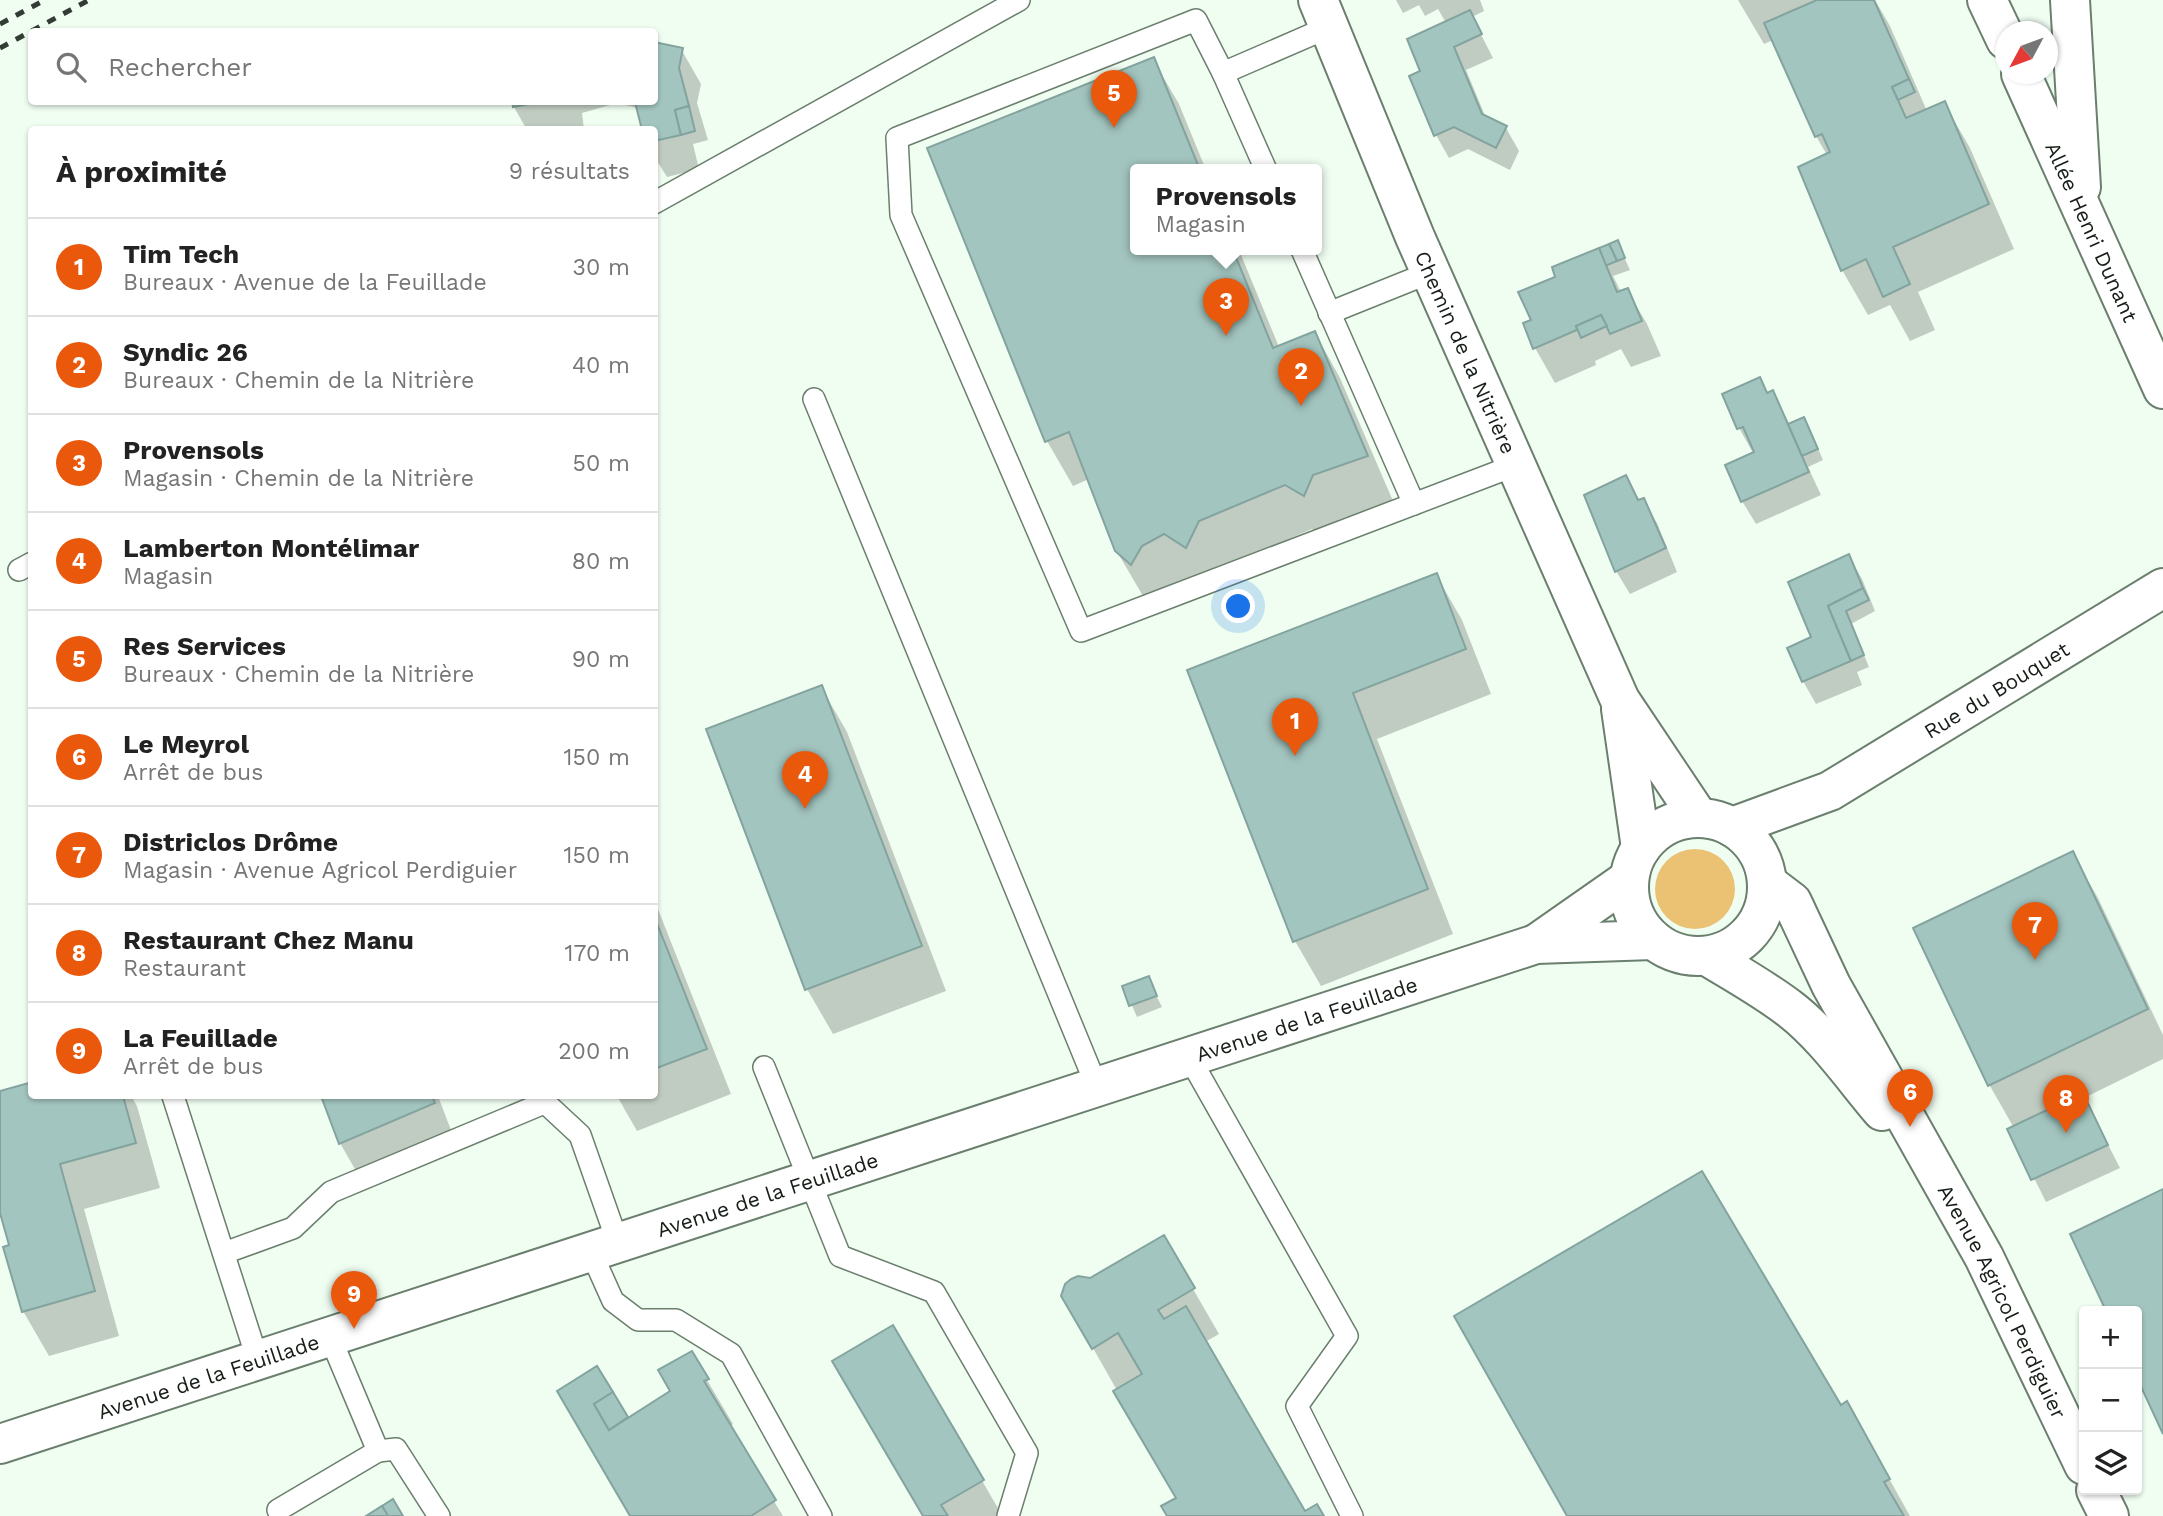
<!DOCTYPE html>
<html lang="fr">
<head>
<meta charset="utf-8">
<style>
	:root { --surface:#fff; --page:#f2f2f2; --text:#222; --muted:#767676; --line:#e0e0e0; --accent:#ea580c }
	body { margin:0; font-family:"Work Sans",sans-serif; background:var(--page); color:var(--text) }
	.controls { position:absolute; right:21px; bottom:21px; display:grid; overflow:hidden; border-radius:7px; box-shadow:0 2px 5px #0004 }
	.controls button { width:63px; height:63px; display:grid; place-items:center; padding:0; border:0; border-bottom:2px solid var(--line); background:var(--surface); color:var(--text); font:35px sans-serif }
	.compass { position:absolute; left:1995px; top:21px; width:63px; height:63px; border-radius:50%; background:var(--surface); box-shadow:0 2px 5px #0004; rotate:229deg }
	.you { position:absolute; left:1239px; top:607px; width:24px; height:24px; margin:-18px; border:5px solid #fff; border-radius:50%; background:#1a73e8; box-shadow:0 0 0 10px #1a73e833 }
	.badge { display:grid; place-items:center; width:46px; height:46px; border-radius:50%; background:var(--accent); color:#fff; font-size:23px; font-weight:700 }
	.pin { position:absolute; translate:-50% -58px; filter:drop-shadow(0 2px 4px #0008) }
	.pin::after { content:''; position:absolute; top:37px; width:24px; height:21px; background:inherit; clip-path:polygon(0 0,100% 0,50% 100%) }
	.popup { position:absolute; left:1130px; top:164px; width:192px; height:91px; box-sizing:border-box; display:grid; place-content:center; border-radius:7px; background:var(--surface); filter:drop-shadow(0 2px 5px #0005); font-size:23px; white-space:nowrap; color:var(--muted) }
	.popup b { font-size:26px; color:var(--text) }
	.popup::after { content:''; position:absolute; left:50%; top:100%; margin-left:-14px; border:14px solid transparent; border-top-color:var(--surface) }
	.list { margin:0; padding:0; list-style:none }
	h2 { display:flex; justify-content:space-between; align-items:center; height:91px; margin:0; padding:0 28px; font-size:30px }
	h2 small { font-size:23px; font-weight:400; color:var(--muted) }
	.list li { display:grid; grid-template-columns:46px 1fr auto; gap:21px; align-items:center; box-sizing:border-box; height:98px; padding:0 28px; border-top:2px solid var(--line) }
	.list b { display:block; font-size:26px; white-space:nowrap }
	.list p { margin:0; font-size:23px; white-space:nowrap; color:var(--muted) }
	.list em { font-size:23px; font-style:normal; color:var(--muted) }
	.icon { flex:none; width:38px; height:38px; fill:none; stroke:currentColor; stroke-width:2; stroke-linecap:round; stroke-linejoin:round }
	.map { position:relative; flex:none; width:2163px; height:1516px; overflow:hidden }
	.search { position:absolute; background:var(--surface); box-shadow:0 2px 5px #0004; left:28px; top:28px; width:630px; height:77px; display:flex; align-items:center; gap:18px; box-sizing:border-box; padding:0 24px; border-radius:7px; color:var(--muted); font-size:26px }
	.panel { position:absolute; background:var(--surface); box-shadow:0 2px 5px #0004; left:28px; top:126px; width:630px; height:973px; border-radius:7px }
	.map>svg:first-child { display:block }
</style>
</head>
<body>
<div class="map">
<svg width="2163" height="1516" viewBox="0 0 2163 1516">
	<rect width="100%" height="100%" fill="#f0fef2"/>
	<circle fill="#ebc274" cx="1695" cy="889" r="40"/>
	<g fill="#0003">
		<polygon points="1396,0 1480,0 1484,11 1472,17 1493,58 1466,70 1486,118 1506,128 1519,151 1510,170 1468,149 1449,158 1436,135 1411,77 1422,72 1446,23 1438,9 1425,16 1419,5 1403,13"/>
		<polygon points="1738,0 1875,0 1890,26 1927,111 1944,103 1970,148 2014,249 1918,292 1935,330 1910,341 1890,305 1868,315 1842,270 1827,155 1816,136 1773,40 1764,44"/>
		<polygon points="681,49 701,84 697,103 708,140 693,144 699,169 667,177 654,156 654,130 638,108 617,103 582,113 584,130 527,130 514,107 514,102 654,102"/>
		<polygon points="1153,60 1179,104 1206,170 1135,170 1135,250 1239,250 1279,347 1315,333 1340,378 1393,501 1338,520 1330,540 1312,529 1224,566 1158,608 1143,596 1116,550 1089,479 1073,486 1047,441"/>
		<polygon points="1617,242 1630,270 1613,276 1621,292 1627,290 1647,324 1661,356 1631,367 1621,349 1595,361 1596,365 1555,383 1535,348 1525,324 1533,321 1558,278"/>
		<polygon points="1759,380 1768,394 1773,392 1790,425 1810,430 1823,460 1808,467 1821,495 1756,524 1742,501 1756,453 1755,450 1752,451 1739,428"/>
		<polygon points="1626,477 1640,501 1643,500 1657,523 1677,572 1630,594 1616,571"/>
		<polygon points="1849,556 1862,579 1875,611 1851,624 1869,667 1857,672 1862,685 1816,704 1803,681 1814,637"/>
		<polygon points="1436,575 1462,620 1491,694 1377,739 1453,934 1321,986 1295,941 1189,671"/>
		<polygon points="821,687 847,732 946,991 833,1034 807,989"/>
		<polygon points="2072,853 2098,898 2163,1035 2163,1059 2084,1098 2120,1168 2046,1202 2010,1130 2014,1128 1990,1086 1915,928"/>
		<polygon points="654,899 731,1094 637,1131 617,1096 654,1096"/>
		<polygon points="1148,979 1162,1007 1137,1017 1124,987"/>
		<polygon points="0,1092 32,1096 131,1096 137,1106 160,1188 84,1209 119,1336 49,1356 23,1311 11,1247 0,1206"/>
		<polygon points="323,1096 438,1096 454,1138 360,1178 340,1143"/>
		<polygon points="1163,1237 1219,1334 1205,1342 1304,1514 1322,1516 1169,1516 1178,1498 1089,1341 1091,1280"/>
		<polygon points="893,1328 1002,1515 1000,1516 925,1516"/>
		<polygon points="691,1353 733,1424 729,1427 783,1516 631,1516 559,1391 597,1368 628,1420 672,1392"/>
		<polygon points="1840,1407 1872,1448 1910,1516 1569,1516"/>
	</g>
	<g fill="#a3c5bf" stroke="#83a49e" stroke-width="2">
		<polygon points="1817,0 1874,0 1909,79 1892,87 1906,118 1945,101 1989,204 1893,247 1910,284 1883,297 1866,259 1841,271 1798,167 1830,152 1822,134 1815,137 1764,23"/>
		<polygon points="1470,10 1482,34 1454,47 1482,114 1507,126 1496,148 1454,127 1434,136 1409,76 1420,71 1407,39"/>
		<polygon points="654,42 683,48 679,68 689,106 675,110 681,135 654,141 654,130 642,130 635,102 654,102"/>
		<polygon points="1154,57 1200,170 1135,170 1135,250 1233,250 1273,348 1315,331 1368,456 1313,475 1304,496 1285,485 1199,521 1186,548 1164,534 1142,546 1131,565 1115,551 1069,432 1045,442 927,148"/>
		<polygon points="1909,79 1915,92 1898,100 1892,87"/>
		<polygon points="512,102 539,102 513,107"/>
		<polygon points="689,106 695,131 681,135 675,110"/>
		<polygon points="1618,240 1625,258 1617,261 1609,244"/>
		<polygon points="1609,244 1617,261 1605,266 1599,248"/>
		<polygon points="1599,248 1617,292 1628,288 1642,321 1610,334 1601,315 1576,326 1577,330 1533,349 1523,323 1531,320 1518,292 1555,277 1552,267"/>
		<polygon points="1601,315 1607,326 1581,338 1576,326"/>
		<polygon points="1760,377 1767,393 1773,390 1809,472 1741,502 1725,465 1754,452 1743,427 1737,429 1722,394"/>
		<polygon points="1804,417 1818,449 1802,456 1788,424"/>
		<polygon points="1626,475 1638,500 1644,498 1666,548 1615,572 1584,495"/>
		<polygon points="1849,554 1863,588 1828,606 1851,661 1802,682 1787,648 1811,637 1788,582"/>
		<polygon points="1437,573 1466,649 1353,693 1428,889 1293,942 1187,670"/>
		<polygon points="1863,588 1869,600 1846,611 1864,655 1851,661 1828,606"/>
		<polygon points="822,685 922,946 805,990 706,729"/>
		<polygon points="2073,851 2148,1009 1988,1086 1913,928"/>
		<polygon points="654,916 707,1049 654,1069"/>
		<polygon points="1149,976 1157,996 1129,1006 1122,986"/>
		<polygon points="32,1082 32,1096 123,1096 136,1143 60,1164 95,1291 22,1312 3,1247 9,1245 0,1213 0,1091"/>
		<polygon points="2083,1093 2108,1145 2031,1180 2007,1129"/>
		<polygon points="321,1096 432,1096 435,1103 339,1144"/>
		<polygon points="1702,1171 1841,1405 1847,1401 1890,1479 1884,1482 1904,1516 1567,1516 1454,1316"/>
		<polygon points="2163,1189 2163,1434 2137,1378 2137,1311 2106,1311 2070,1234"/>
		<polygon points="1164,1235 1195,1288 1158,1310 1164,1319 1186,1306 1305,1511 1317,1504 1324,1516 1167,1516 1161,1506 1176,1498 1113,1391 1142,1374 1118,1333 1092,1349 1061,1296 1065,1284 1071,1279 1078,1276 1090,1278"/>
		<polygon points="893,1325 984,1480 941,1505 948,1516 923,1516 832,1361"/>
		<polygon points="692,1351 709,1379 704,1381 776,1500 751,1516 630,1516 557,1391 597,1366 613,1392 594,1404 609,1430 670,1391 658,1370"/>
		<polygon points="613,1392 628,1417 609,1430 594,1404"/>
		<polygon points="393,1499 403,1516 388,1516 382,1506"/>
		<polygon points="382,1506 388,1516 366,1516"/>
	</g>
	<g fill="none" stroke-linecap="round" stroke-linejoin="round">
		<defs>
			<g id="service">
				<polyline points="1223,73 1329,27"/>
				<polyline points="1266,170 1223,73 1196,20 897,138 901,215 1081,631 1516,465"/>
				<polyline points="654,203 1019,0"/>
				<polyline points="1302,250 1414,504"/>
				<polyline points="1329,313 1431,272"/>
				<polyline points="814,399 1097,1087"/>
				<polyline points="19,570 32,563"/>
				<polyline points="1189,1057 1347,1336 1297,1406 1352,1516"/>
				<polyline points="764,1067 840,1256 934,1292 1027,1453 1008,1516"/>
				<polyline points="173,1096 258,1361"/>
				<polyline points="538,1096 580,1135 618,1243"/>
				<polyline points="591,1252 613,1301 638,1320 676,1320 731,1354 821,1516"/>
				<polyline points="224,1253 293,1228 331,1192 544,1103"/>
				<polyline points="378,1451 396,1449 439,1516"/>
				<polyline points="278,1510 378,1451 330,1337"/>
			</g>
			<g id="minor">
				<path id="s1" d="M1318,0L1415,237L1620,700L1699,818"/>
				<polyline points="1987,0 2006,40"/>
				<polyline points="2070,0 2081,187"/>
				<path id="s2" d="M2021,74L2163,389"/>
				<polyline points="1621,709 1641,848"/>
				<circle cx="1698" cy="887" r="69"/>
				<path id="s3" d="M1732,827L1830,791L2163,588"/>
				<path id="s4" d="M1767,883L1792,902L1831,985L1984,1257L2084,1465"/>
				<polyline points="1536,944 1629,879"/>
				<path d="M1707,956C1735,973 1764,989 1790,1009C1825,1036 1853,1077 1882,1111"/>
				<path id="s5" d="M0,1444L1536,944L1653,940"/>
				<polyline points="2096,1490 2109,1516"/>
			</g>
		</defs>
		<use href="#service" stroke="#6a7f6d" stroke-width="24"/>
		<use href="#minor" stroke="#6a7f6d" stroke-width="42"/>
		<use href="#service" stroke="#fff" stroke-width="21"/>
		<use href="#minor" stroke="#fff" stroke-width="38"/>
		<g stroke="#323b34" stroke-width="5" stroke-dasharray="9 9" stroke-linecap="butt">
			<polyline points="0,24 45,0"/>
			<polyline points="0,48 89,0"/>
		</g>
	</g>
	<g text-anchor="middle" dominant-baseline="central" stroke-width="5" stroke-linejoin="round" paint-order="stroke">
		<g font-size="21" fill="#161e17" stroke="#fff">
			<text stroke="none"><textPath href="#s2" startOffset="173">Allée Henri Dunant</textPath></text>
			<text stroke="none"><textPath href="#s1" startOffset="382">Chemin de la Nitrière</textPath></text>
			<text stroke="none"><textPath href="#s3" startOffset="299">Rue du Bouquet</textPath></text>
			<text stroke="none"><textPath href="#s5" startOffset="1374">Avenue de la Feuillade</textPath></text>
			<text stroke="none"><textPath href="#s5" startOffset="807">Avenue de la Feuillade</textPath></text>
			<text stroke="none"><textPath href="#s4" startOffset="483">Avenue Agricol Perdiguier</textPath></text>
			<text stroke="none"><textPath href="#s5" startOffset="219">Avenue de la Feuillade</textPath></text>
		</g>
	</g>
</svg>
<div class="controls">
<button>+</button>
<button>−</button>
<button><svg class="icon" aria-label="layers" viewBox="0 0 24 24"><path d="M12 4l9 5-9 5-9-5zM3 14l9 5 9-5"/></svg></button>
</div>
<svg class="compass" viewBox="-18 -18 36 36"><path d="M0-13l5 13h-10z" fill="#e53935"/><path d="M0 13l5-13h-10z" fill="#767676"/></svg>
<div class="you"></div>
<div class="pin badge" style="left:1295px;top:756px">1</div>
<div class="pin badge" style="left:1301px;top:406px">2</div>
<div class="pin badge" style="left:1226px;top:336px">3</div>
<div class="popup"><b>Provensols</b>Magasin</div>
<div class="pin badge" style="left:805px;top:809px">4</div>
<div class="pin badge" style="left:1114px;top:128px">5</div>
<div class="pin badge" style="left:1910px;top:1127px">6</div>
<div class="pin badge" style="left:2035px;top:960px">7</div>
<div class="pin badge" style="left:2066px;top:1133px">8</div>
<div class="pin badge" style="left:354px;top:1329px">9</div>
<div class="search"><svg class="icon" aria-label="search" viewBox="0 0 24 24"><circle cx="10" cy="10" r="6"/><path d="M15 15l6 6"/></svg>Rechercher</div>
<section class="panel">
<h2>À proximité<small>9 résultats</small></h2>
<ul class="list">
<li><span class="badge">1</span><div><b>Tim Tech</b><p>Bureaux · Avenue de la Feuillade</p></div><em>30 m</em></li>
<li><span class="badge">2</span><div><b>Syndic 26</b><p>Bureaux · Chemin de la Nitrière</p></div><em>40 m</em></li>
<li><span class="badge">3</span><div><b>Provensols</b><p>Magasin · Chemin de la Nitrière</p></div><em>50 m</em></li>
<li><span class="badge">4</span><div><b>Lamberton Montélimar</b><p>Magasin</p></div><em>80 m</em></li>
<li><span class="badge">5</span><div><b>Res Services</b><p>Bureaux · Chemin de la Nitrière</p></div><em>90 m</em></li>
<li><span class="badge">6</span><div><b>Le Meyrol</b><p>Arrêt de bus</p></div><em>150 m</em></li>
<li><span class="badge">7</span><div><b>Districlos Drôme</b><p>Magasin · Avenue Agricol Perdiguier</p></div><em>150 m</em></li>
<li><span class="badge">8</span><div><b>Restaurant Chez Manu</b><p>Restaurant</p></div><em>170 m</em></li>
<li><span class="badge">9</span><div><b>La Feuillade</b><p>Arrêt de bus</p></div><em>200 m</em></li>
</ul>
</section>
</div>
</body>
</html>
